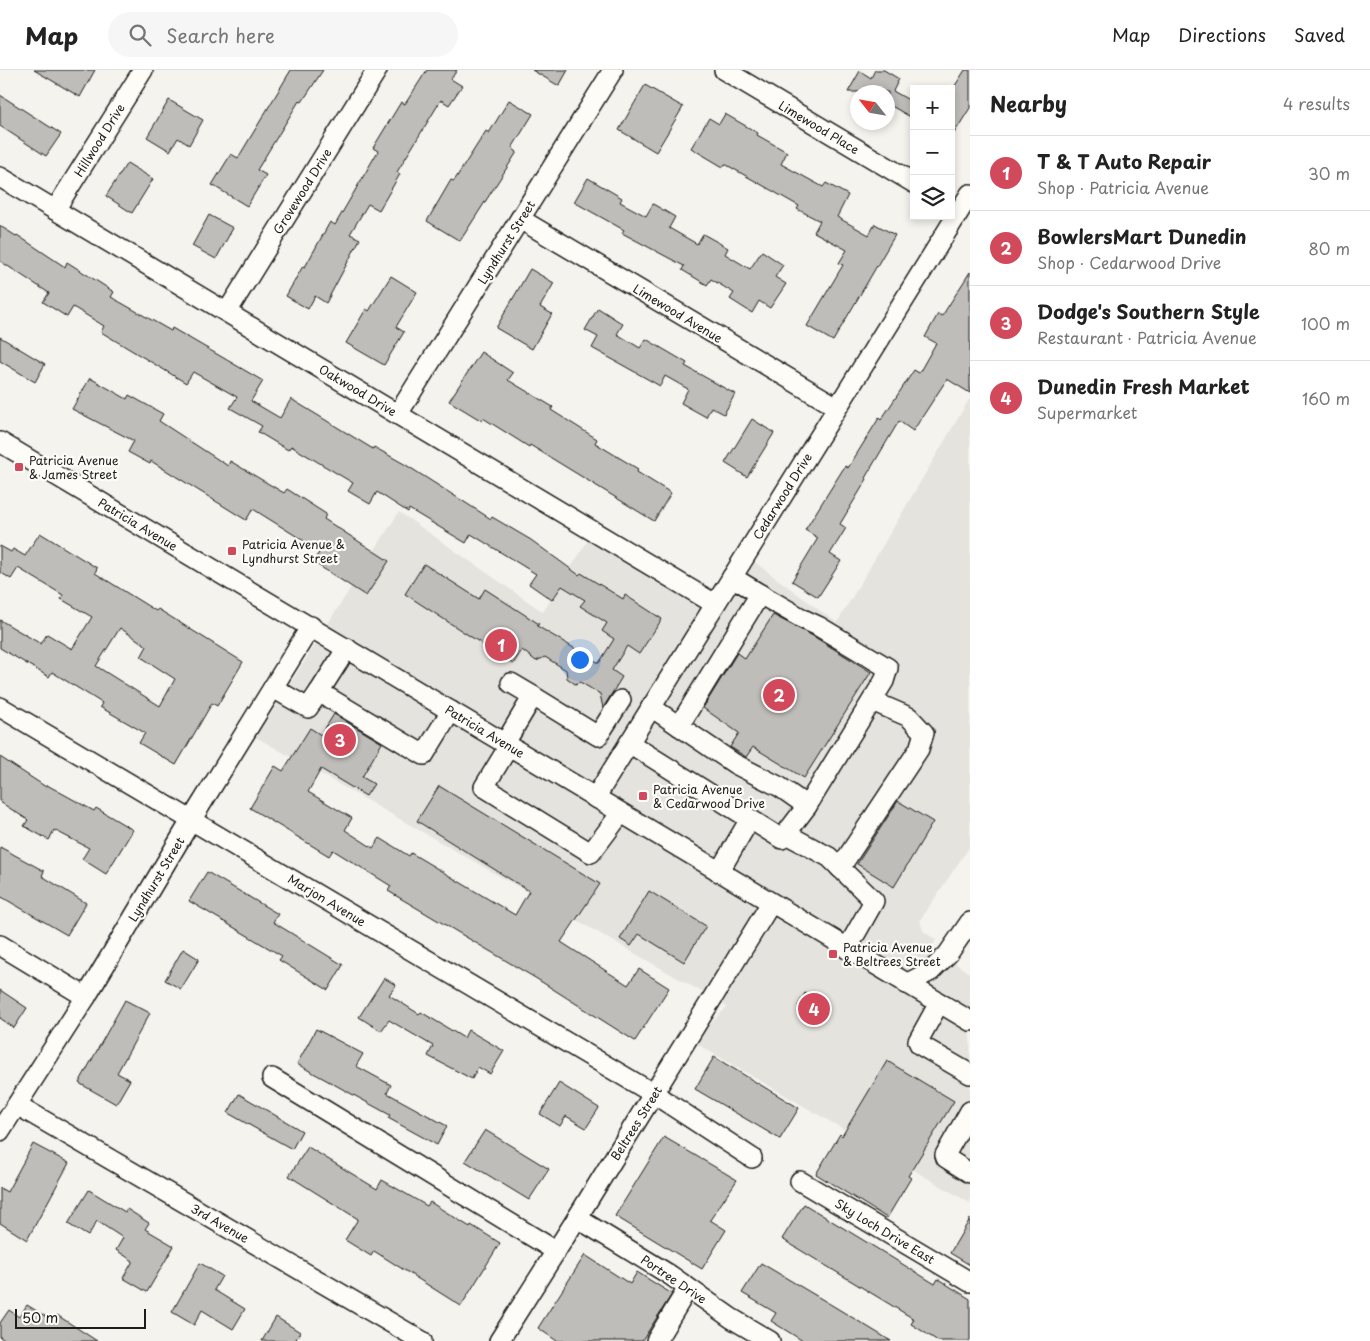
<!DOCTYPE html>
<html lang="en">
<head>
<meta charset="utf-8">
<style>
	:root { --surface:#fff; --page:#f6f6f6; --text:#222; --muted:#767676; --line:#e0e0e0; --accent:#d1495b }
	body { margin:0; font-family:"Playpen Sans",sans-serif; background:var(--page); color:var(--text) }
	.controls { position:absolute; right:15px; top:15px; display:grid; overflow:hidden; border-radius:0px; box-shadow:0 2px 8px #0003 }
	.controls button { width:45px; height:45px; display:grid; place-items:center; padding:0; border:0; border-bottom:1px solid var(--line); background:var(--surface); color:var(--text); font:25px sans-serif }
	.compass { position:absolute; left:850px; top:15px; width:45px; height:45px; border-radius:50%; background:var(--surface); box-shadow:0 2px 8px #0003; rotate:301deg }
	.scale { position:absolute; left:15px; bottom:12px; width:131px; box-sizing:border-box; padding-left:5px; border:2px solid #1c1c1c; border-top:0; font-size:14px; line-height:18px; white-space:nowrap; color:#1c1c1c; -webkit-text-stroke:4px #fdfcf7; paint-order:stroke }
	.you { position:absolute; left:579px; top:589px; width:18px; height:18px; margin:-12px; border:4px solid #fff; border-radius:50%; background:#1a73e8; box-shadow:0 0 0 8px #1a73e833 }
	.badge { display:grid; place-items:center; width:32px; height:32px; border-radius:50%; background:var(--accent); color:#fff; font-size:16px; font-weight:700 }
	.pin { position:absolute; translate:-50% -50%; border:2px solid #fff; box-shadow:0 1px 5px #0006 }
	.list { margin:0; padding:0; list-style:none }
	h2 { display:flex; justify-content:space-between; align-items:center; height:65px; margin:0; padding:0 20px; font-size:21px }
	h2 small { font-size:16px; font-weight:400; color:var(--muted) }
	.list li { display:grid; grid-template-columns:32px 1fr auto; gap:15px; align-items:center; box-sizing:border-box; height:75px; padding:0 20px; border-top:1px solid var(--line) }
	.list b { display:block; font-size:19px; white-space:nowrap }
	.list p { margin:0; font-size:16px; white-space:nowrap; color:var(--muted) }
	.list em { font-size:16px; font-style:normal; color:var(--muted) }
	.icon { flex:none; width:28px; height:28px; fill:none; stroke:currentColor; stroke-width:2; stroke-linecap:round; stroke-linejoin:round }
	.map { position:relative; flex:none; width:970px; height:1271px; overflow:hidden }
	header { display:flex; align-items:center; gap:30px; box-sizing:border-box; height:70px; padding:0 25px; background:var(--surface); border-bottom:1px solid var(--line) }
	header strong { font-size:24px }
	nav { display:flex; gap:28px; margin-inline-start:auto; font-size:18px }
	.search { width:350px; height:45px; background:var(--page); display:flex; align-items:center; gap:12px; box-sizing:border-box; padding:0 18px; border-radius:28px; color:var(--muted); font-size:19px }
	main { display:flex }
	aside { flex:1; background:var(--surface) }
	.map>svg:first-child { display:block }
</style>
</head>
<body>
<header>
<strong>Map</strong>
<div class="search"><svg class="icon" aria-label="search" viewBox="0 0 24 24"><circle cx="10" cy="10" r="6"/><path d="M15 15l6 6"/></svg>Search here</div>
<nav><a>Map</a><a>Directions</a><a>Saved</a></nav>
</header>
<main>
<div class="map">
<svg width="970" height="1271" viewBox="0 0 970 1271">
	<rect width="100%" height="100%" fill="#f4f3ee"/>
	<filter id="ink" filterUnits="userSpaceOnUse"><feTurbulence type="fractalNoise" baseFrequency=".02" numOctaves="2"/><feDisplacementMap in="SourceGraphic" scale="10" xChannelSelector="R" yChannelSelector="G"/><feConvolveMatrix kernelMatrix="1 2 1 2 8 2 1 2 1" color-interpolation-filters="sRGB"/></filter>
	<g filter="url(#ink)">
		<g fill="#e4e3de">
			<polygon points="970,328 970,776 920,850 923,861 936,870 929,881 933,885 925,893 906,903 609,726 753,491 837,553"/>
			<polygon points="399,442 543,542 589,469 702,536 592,715 327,555"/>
			<polygon points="318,570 757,836 704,923 256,667"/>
			<polygon points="775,846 900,920 903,926 907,925 970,962 970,1133 697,974 709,955 727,937 721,933"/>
			<polygon points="954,892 970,904 970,941 926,915 939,908"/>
		</g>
		<g fill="#bebdba" stroke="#1c1c1c" fill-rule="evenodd">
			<polygon points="34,0 95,0 80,27"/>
			<polygon points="291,0 323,0 302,32 299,31 257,100 266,105 247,136 212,115 231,84 238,88"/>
			<polygon points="427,0 457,0 451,9 462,16 449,35 441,30 397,102 400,104 379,140 368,134 350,164 360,169 326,233 315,226 308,239 286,226 303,196 305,197 330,152 335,155 378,81 373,78 401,32 405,34"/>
			<polygon points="532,0 568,0 559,16"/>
			<polygon points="875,0 884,0 899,9 893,21 914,33 914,49 888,34 888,22 848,22 860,1 871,8"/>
			<polygon points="965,0 970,0 970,38 951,68 951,22"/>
			<polygon points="645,15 683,37 656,82 619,60"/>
			<polygon points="0,25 61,64 46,86 0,56"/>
			<polygon points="169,30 203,50 189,75 178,68 170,81 147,67"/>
			<polygon points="509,30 533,44 512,78 517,82 460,171 427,151 451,110 454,111 486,61 489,63"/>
			<polygon points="725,44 758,63 757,65 787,82 781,94 823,117 826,113 848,125 837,147 869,165 875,154 895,165 833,271 807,256 843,195 839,193 847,180 814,162 820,151 797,139 799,136 725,94 723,97 691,78 709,48 719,54"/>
			<polygon points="127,93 153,109 132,143 106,126"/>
			<polygon points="588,108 622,128 620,132 646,146 653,134 675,147 669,158 697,174 703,164 728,178 725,184 750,199 762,181 783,195 775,207 786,214 770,238 759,231 752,243 730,229 734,223 711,209 707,215 682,200 684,196 622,163 624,160 574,132"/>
			<polygon points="209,145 233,158 216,189 192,176"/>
			<polygon points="0,156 16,166 17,165 65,197 67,192 114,222 111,227 171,261 172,258 263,311 251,331 280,348 291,329 373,379 374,377 406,395 491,449 492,447 531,470 579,505 581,503 623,529 625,525 662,549 639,584 627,576 612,600 622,607 603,638 600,624 580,612 575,614 567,608 566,600 545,587 536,591 522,580 513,594 405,524 424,494 479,529 485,519 539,554 537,556 599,593 614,569 602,561 607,553 580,536 585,530 562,516 552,530 529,514 536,504 471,464 466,473 409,439 408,442 377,422 370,434 348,421 353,413 291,376 288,380 258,362 262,356 230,338 237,327 193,302 186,313 101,262 104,256 73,237 67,247 43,232 49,223 0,191"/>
			<polygon points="530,199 554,213 540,237 552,244 532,279 496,258"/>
			<polygon points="970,202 970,323 947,309 913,361 899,351 865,408 867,409 840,454 846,458 830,484 841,491 818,527 792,511 818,468 805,460 845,396 848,398 879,348 881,350 914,300 919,303 936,273 925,267 938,244 942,246"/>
			<polygon points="391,206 417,222 396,257 404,262 384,295 346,273 366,239 369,241"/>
			<polygon points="598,238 623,254 617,264 640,278 646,269 687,293 685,296 735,324 724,344 711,337 706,347 681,333 688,319 665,306 660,316 592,278 598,267 585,260"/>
			<polygon points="0,267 45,294 35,312 0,291"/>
			<polygon points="481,282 513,303 508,310 553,337 551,340 597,369 595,373 638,399 637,402 671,423 654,451 530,375 529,377 483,348 482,351 449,331"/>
			<polygon points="90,308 127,329 129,325 163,344 159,351 228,396 230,391 284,423 287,419 326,444 324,449 389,491 366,526 313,492 320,481 253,439 246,450 151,391 150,394 128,382 134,371 72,339"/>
			<polygon points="752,349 774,363 747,407 725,393"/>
			<path d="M40,463L97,498L95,503L156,541L158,539L243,592L217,636L212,633L176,695L139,673L145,663L100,637L102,633L52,602L49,607L0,578V550L41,574L47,564L72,579L92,547L61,529L63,525L18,498L11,509L0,502V476L11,482L13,479L25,486ZM120,558L147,576L141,587L175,609L160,636L96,596Z"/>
			<polygon points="773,545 813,566 871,602 804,708 753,677 746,687 730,677 739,663 703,638 737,583 745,589"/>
			<polygon points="334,644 382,673 362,707 374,714 366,726 321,699 308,722 352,748 345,760 373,778 380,768 409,786 411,783 515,845 529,821 417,751 439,716 600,814 561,872 628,915 639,899 669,918 635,971 537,909 388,821 391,816 333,780 329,786 250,738 275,696 283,701 310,658 321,665"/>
			<polygon points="0,687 46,717 47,715 94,741 96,738 133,760 106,804 82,789 89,778 54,760 49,770 24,756 28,750 0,732"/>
			<polygon points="898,731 933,752 894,817 857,794"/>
			<polygon points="0,777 44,801 42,806 86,833 67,865 0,826"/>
			<polygon points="207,802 278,844 273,852 343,895 328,920 279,890 282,886 189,831"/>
			<polygon points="649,821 706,856 684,892 639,864 631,876 620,869"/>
			<polygon points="183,879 199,889 181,919 165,910"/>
			<polygon points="384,908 396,915 389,925 419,944 421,942 464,968 468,960 504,981 490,1004 478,997 472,1009 428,986 433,976 389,950 381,961 359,947"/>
			<polygon points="0,920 27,938 14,958 0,948"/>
			<polygon points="805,923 828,935 820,949 798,936"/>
			<polygon points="125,930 150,943 117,1003 130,1010 116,1034 79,1013"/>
			<polygon points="316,959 363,984 356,996 391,1015 387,1023 447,1056 437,1075 388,1048 390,1045 297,994"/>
			<polygon points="714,987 799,1038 780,1069 695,1019"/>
			<polygon points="887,991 954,1031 908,1106 911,1108 887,1148 816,1104 840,1064 842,1066"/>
			<polygon points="559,1013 599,1038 586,1058 566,1046 560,1056 540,1044"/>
			<polygon points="239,1024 302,1061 292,1079 228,1043"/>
			<polygon points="485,1060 549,1099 529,1130 465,1091"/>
			<polygon points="664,1067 737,1110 710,1150 726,1160 702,1199 615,1146"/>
			<polygon points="33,1074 69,1093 27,1170 0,1153 0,1118 7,1122"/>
			<polygon points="308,1077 377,1119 382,1110 427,1136 430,1132 470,1157 471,1155 500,1173 461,1236 374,1181 371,1186 345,1170 358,1149 289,1106"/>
			<polygon points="89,1120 125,1142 127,1139 149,1153 145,1159 174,1176 147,1222 123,1208 133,1191 116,1180 123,1168 97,1151 88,1166 68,1154"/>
			<polygon points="804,1134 935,1214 938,1209 970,1229 970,1271 938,1271 911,1254 914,1249 782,1169"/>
			<polygon points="970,1149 970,1195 950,1183"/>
			<polygon points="585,1185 630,1214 637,1202 672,1224 642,1271 557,1271 538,1258"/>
			<polygon points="200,1193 222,1206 214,1220 245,1239 233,1259 202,1240 194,1255 172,1242"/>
			<polygon points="761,1193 830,1234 891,1271 803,1271 771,1251 776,1243 742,1223"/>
			<polygon points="27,1235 53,1251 57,1245 97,1271 6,1271 0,1267 0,1253 9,1240 19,1247"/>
			<polygon points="276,1247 300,1262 295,1271 262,1271"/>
		</g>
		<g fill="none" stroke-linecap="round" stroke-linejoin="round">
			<defs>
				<g id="minor">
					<polyline points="724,0 914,113"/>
					<polyline points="0,107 715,534"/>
					<polyline points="55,140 143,0"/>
					<polyline points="520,149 837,337"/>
					<polyline points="227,242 377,0"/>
					<polyline points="398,344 613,0"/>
					<path d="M0,372C324,564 646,759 970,951"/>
					<polyline points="760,524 803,549 818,556 888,598 884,611 807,736"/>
					<polyline points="347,578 319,622 424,685 451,641"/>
					<polyline points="511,613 533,626"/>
					<polyline points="273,618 308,638 319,622"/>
					<polyline points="0,637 654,1024 752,1088"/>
					<polyline points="679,656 760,524 732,507"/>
					<polyline points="505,673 533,626 598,666 621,630"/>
					<polyline points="629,673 782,769 807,736 780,717 735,694 651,637"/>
					<polyline points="509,676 484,717 591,783 621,743"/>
					<polyline points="595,728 970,124"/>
					<polyline points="786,764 829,787 874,831 847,879"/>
					<polyline points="840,798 919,679 924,663 909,647 872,631"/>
					<polyline points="719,802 750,749"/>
					<polyline points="0,875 86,927"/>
					<polyline points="906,914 931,901 948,884 970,852"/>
					<polyline points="939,933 918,971 920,975 970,1004"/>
					<polyline points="272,1008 556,1181"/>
					<polyline points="17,1035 422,1271"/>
					<polyline points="970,1041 945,1085 946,1088 970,1103"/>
					<polyline points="0,1061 86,927 192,749 311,556"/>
					<polyline points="800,1111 970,1212"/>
					<polyline points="577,1148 670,1205 731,1248 770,1271"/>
					<polyline points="499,1271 577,1148 771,833"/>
					<polyline points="656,1271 688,1218"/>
				</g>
			</defs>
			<use href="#minor" stroke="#1c1c1c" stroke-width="22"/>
			<use href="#minor" stroke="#fdfcf7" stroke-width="19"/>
		</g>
	</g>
	<g fill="#d1495b" stroke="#fdfcf7" stroke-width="2">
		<rect x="14" y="392" width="10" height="10" rx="2.5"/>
		<rect x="227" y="476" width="10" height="10" rx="2.5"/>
		<rect x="638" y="721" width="10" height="10" rx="2.5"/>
		<rect x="828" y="879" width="10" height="10" rx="2.5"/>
	</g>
	<g text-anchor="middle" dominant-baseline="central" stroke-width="4.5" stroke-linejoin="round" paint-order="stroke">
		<g font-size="12" fill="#1c1c1c" stroke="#fdfcf7">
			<text transform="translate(819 57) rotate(31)">Limewood Place</text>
			<text transform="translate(99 70) rotate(-58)">Hillwood Drive</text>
			<text transform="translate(302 121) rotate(-58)">Grovewood Drive</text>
			<text transform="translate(506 172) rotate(-58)">Lyndhurst Street</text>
			<text transform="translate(678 243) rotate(31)">Limewood Avenue</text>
			<text transform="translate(358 320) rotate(31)">Oakwood Drive</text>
			<text transform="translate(782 426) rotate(-58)">Cedarwood Drive</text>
			<text transform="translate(138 454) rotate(31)">Patricia Avenue</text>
			<text transform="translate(485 661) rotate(31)">Patricia Avenue</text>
			<text transform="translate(156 809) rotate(-59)">Lyndhurst Street</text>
			<text transform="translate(327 830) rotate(31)">Marjon Avenue</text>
			<text transform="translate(636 1053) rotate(-58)">Beltrees Street</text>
			<text transform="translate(220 1153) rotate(30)">3rd Avenue</text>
			<text transform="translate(885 1161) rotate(31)">Sky Loch Drive East</text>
			<text transform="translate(674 1209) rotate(34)">Portree Drive</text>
		</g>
		<g font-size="12" fill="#1c1c1c" stroke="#fdfcf7" text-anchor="start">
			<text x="29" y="390">Patricia Avenue<tspan x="29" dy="14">&amp; James Street</tspan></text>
			<text x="242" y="474">Patricia Avenue &amp;<tspan x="242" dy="14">Lyndhurst Street</tspan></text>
			<text x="653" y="719">Patricia Avenue<tspan x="653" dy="14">&amp; Cedarwood Drive</tspan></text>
			<text x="843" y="877">Patricia Avenue<tspan x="843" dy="14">&amp; Beltrees Street</tspan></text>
		</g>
	</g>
</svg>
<div class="controls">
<button>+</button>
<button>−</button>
<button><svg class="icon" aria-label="layers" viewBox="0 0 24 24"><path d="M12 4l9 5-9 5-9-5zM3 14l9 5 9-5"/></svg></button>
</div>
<svg class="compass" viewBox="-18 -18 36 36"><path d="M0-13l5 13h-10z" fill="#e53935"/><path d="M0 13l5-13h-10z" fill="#767676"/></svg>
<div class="scale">50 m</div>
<div class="you"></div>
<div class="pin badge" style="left:501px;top:575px">1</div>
<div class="pin badge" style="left:779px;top:625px">2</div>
<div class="pin badge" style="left:340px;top:670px">3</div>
<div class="pin badge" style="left:814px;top:939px">4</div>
</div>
<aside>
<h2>Nearby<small>4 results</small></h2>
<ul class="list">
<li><span class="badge">1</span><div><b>T &amp; T Auto Repair</b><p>Shop · Patricia Avenue</p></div><em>30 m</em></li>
<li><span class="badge">2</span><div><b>BowlersMart Dunedin</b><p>Shop · Cedarwood Drive</p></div><em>80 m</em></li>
<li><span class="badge">3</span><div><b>Dodge's Southern Style</b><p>Restaurant · Patricia Avenue</p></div><em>100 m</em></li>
<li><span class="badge">4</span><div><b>Dunedin Fresh Market</b><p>Supermarket</p></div><em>160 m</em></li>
</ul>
</aside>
</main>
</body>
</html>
